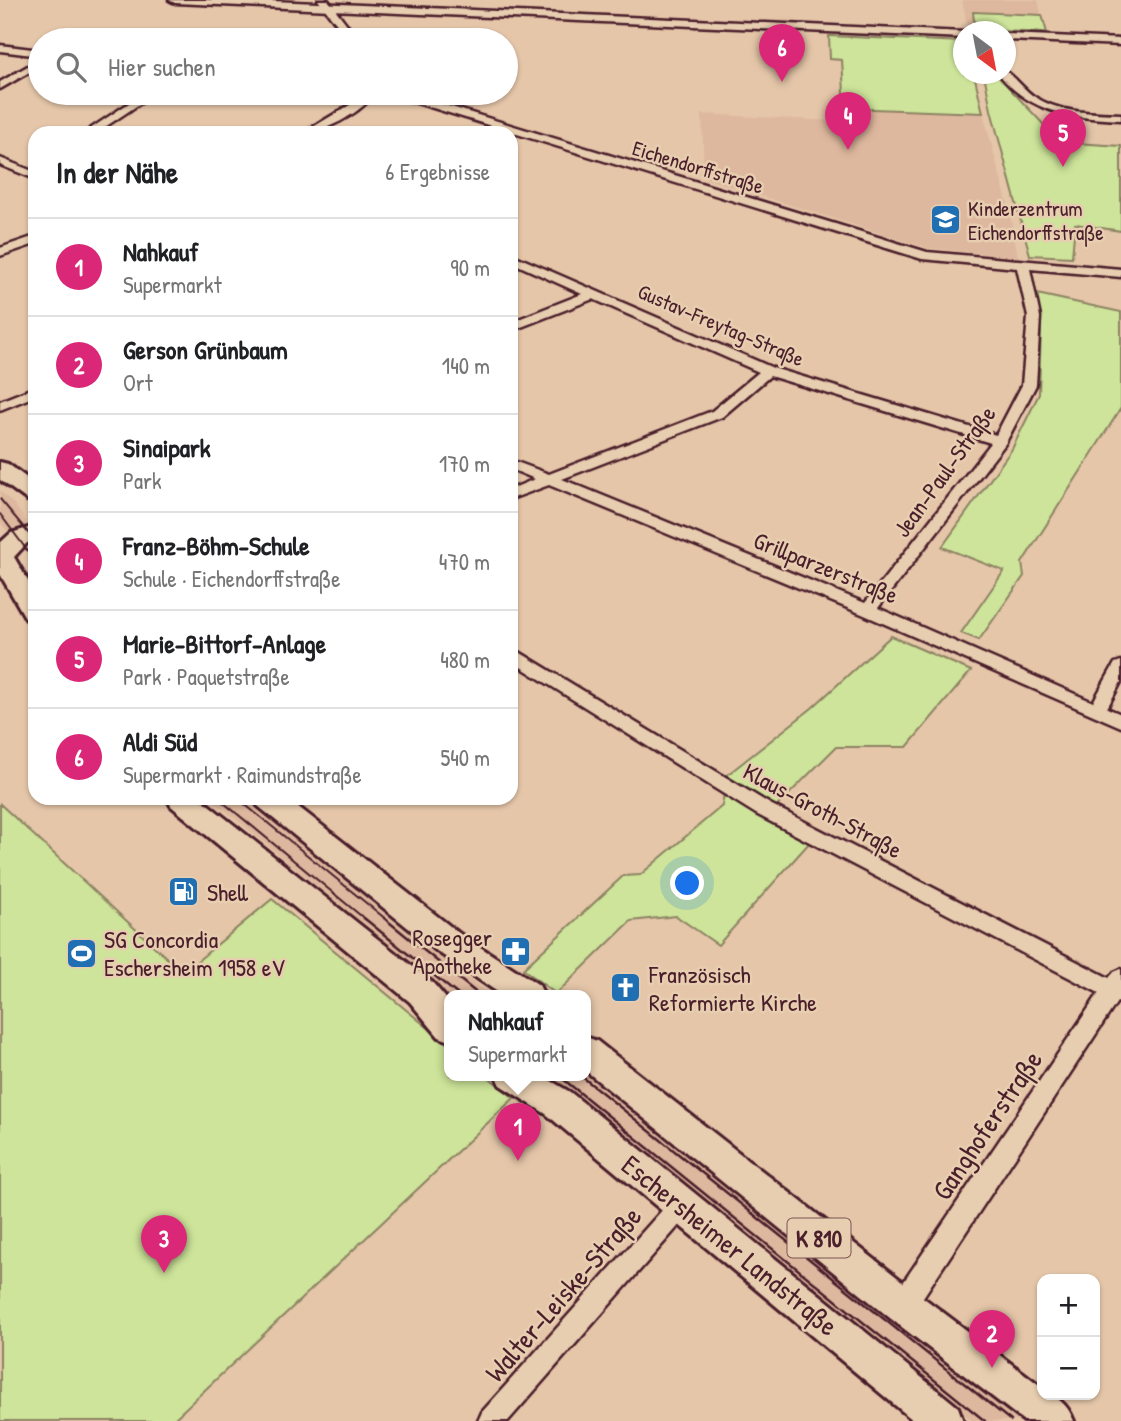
<!DOCTYPE html>
<html lang="de">
<head>
<meta charset="utf-8">
<style>
	:root { --surface:#fff; --page:#f6f6f6; --text:#202124; --muted:#757577; --line:#e0e0e0; --accent:#db2777 }
	body { margin:0; font-family:"Patrick Hand",sans-serif; background:var(--page); color:var(--text) }
	.controls { position:absolute; right:21px; bottom:21px; display:grid; overflow:hidden; border-radius:14px; box-shadow:0 2px 5px #0004 }
	.controls button { width:63px; height:63px; display:grid; place-items:center; padding:0; border:0; border-bottom:2px solid var(--line); background:var(--surface); color:var(--text); font:35px sans-serif }
	.compass { position:absolute; left:953px; top:21px; width:63px; height:63px; border-radius:50%; background:var(--surface); box-shadow:0 2px 5px #0004; rotate:148deg }
	.you { position:absolute; left:688px; top:884px; width:24px; height:24px; margin:-18px; border:5px solid #fff; border-radius:50%; background:#1a73e8; box-shadow:0 0 0 10px #1a73e833 }
	.badge { display:grid; place-items:center; width:46px; height:46px; border-radius:50%; background:var(--accent); color:#fff; font-size:23px; font-weight:700 }
	.pin { position:absolute; translate:-50% -58px; filter:drop-shadow(0 2px 4px #0008) }
	.pin::after { content:''; position:absolute; top:37px; width:24px; height:21px; background:inherit; clip-path:polygon(0 0,100% 0,50% 100%) }
	.popup { position:absolute; left:444px; top:990px; width:147px; height:91px; box-sizing:border-box; display:grid; place-content:center; border-radius:14px; background:var(--surface); filter:drop-shadow(0 2px 5px #0005); font-size:23px; white-space:nowrap; color:var(--muted) }
	.popup b { font-size:26px; color:var(--text) }
	.popup::after { content:''; position:absolute; left:50%; top:100%; margin-left:-14px; border:14px solid transparent; border-top-color:var(--surface) }
	.list { margin:0; padding:0; list-style:none }
	h2 { display:flex; justify-content:space-between; align-items:center; height:91px; margin:0; padding:0 28px; font-size:30px }
	h2 small { font-size:23px; font-weight:400; color:var(--muted) }
	.list li { display:grid; grid-template-columns:46px 1fr auto; gap:21px; align-items:center; box-sizing:border-box; height:98px; padding:0 28px; border-top:2px solid var(--line) }
	.list b { display:block; font-size:26px; white-space:nowrap }
	.list p { margin:0; font-size:23px; white-space:nowrap; color:var(--muted) }
	.list em { font-size:23px; font-style:normal; color:var(--muted) }
	.icon { flex:none; width:38px; height:38px; fill:none; stroke:currentColor; stroke-width:2; stroke-linecap:round; stroke-linejoin:round }
	.map { position:relative; flex:none; width:1121px; height:1421px; overflow:hidden }
	.search { position:absolute; background:var(--surface); box-shadow:0 2px 5px #0004; left:28px; top:28px; width:490px; height:77px; display:flex; align-items:center; gap:18px; box-sizing:border-box; padding:0 24px; border-radius:38px; color:var(--muted); font-size:26px }
	.panel { position:absolute; background:var(--surface); box-shadow:0 2px 5px #0004; left:28px; top:126px; width:490px; height:679px; border-radius:21px }
	.map>svg:first-child { display:block }
</style>
</head>
<body>
<div class="map">
<svg width="1121" height="1421" viewBox="0 0 1121 1421">
	<rect width="100%" height="100%" fill="#e5c6a9"/>
	<filter id="ink" filterUnits="userSpaceOnUse"><feTurbulence type="fractalNoise" baseFrequency=".0143" numOctaves="2"/><feDisplacementMap in="SourceGraphic" scale="14" xChannelSelector="R" yChannelSelector="G"/><feConvolveMatrix kernelMatrix="1 2 1 2 8 2 1 2 1" color-interpolation-filters="sRGB"/></filter>
	<g filter="url(#ink)">
		<g fill="#deb89e">
			<polygon points="962,0 1038,0 1045,31 968,28"/>
			<polygon points="845,108 983,113 1009,209 1018,257 927,248 704,178 702,114 833,121 834,110"/>
			<polygon points="0,491 15,505 28,524 7,531 0,522"/>
			<polygon points="210,798 247,798 489,995 450,996"/>
			<polygon points="586,1072 678,1144 1025,1421 973,1421 546,1075 586,1075"/>
		</g>
		<g fill="#cde49a" stroke="#8c8262" stroke-width="2">
			<polygon points="973,12 1042,15 1047,33 975,30"/>
			<polygon points="829,36 963,42 964,74 974,74 983,113 845,108 842,60 830,59"/>
			<polygon points="984,74 996,74 1060,142 1121,146 1121,231 1075,224 1072,257 1030,255 991,110"/>
			<polygon points="1037,294 1121,312 1121,408 1022,563 1024,576 979,640 961,633 1004,571 942,547 1012,449 1039,394 1041,326"/>
			<polygon points="891,636 971,671 907,747 836,747 764,819 810,842 718,945 676,916 631,921 556,994 523,969 623,876 640,875 722,806 727,775 812,708"/>
			<polygon points="0,804 183,973 272,899 450,1046 450,1075 486,1075 514,1098 172,1421 0,1421"/>
		</g>
		<g fill="none" stroke-linecap="round" stroke-linejoin="round">
			<defs>
				<g id="minor">
					<polygon points="318,0 328,0 359,40 349,40"/>
					<polygon points="0,45 40,50 40,56 0,51"/>
					<polygon points="40,59 40,66 0,89 0,82"/>
					<path d="M1006,71C1016,78 1024,90 1035,97C1060,113 1091,113 1121,114V120C1072,118 1031,114 999,74Z"/>
					<polygon points="144,93 156,93 96,133 84,133"/>
					<path d="M360,93L409,94L927,252L1121,269V277L1030,269L1040,317L1036,385L1005,444L878,608L1093,702L1115,663L1121,661V682L1107,708L1121,714V727L862,614L549,485L511,499V489L535,479L511,469V460L549,474L712,411L759,372L593,299L511,331V322L582,294L511,262V254L773,368L996,435L1022,385L1028,317L1017,268L922,259L404,99L372,97C358,114 324,133 303,133L358,100L362,95ZM770,376L991,443L865,603L562,479L722,417Z"/>
					<polygon points="0,158 35,172 35,179 0,165"/>
					<polygon points="35,236 35,244 0,256 0,248"/>
					<polygon points="35,387 35,396 0,410 0,401"/>
					<polygon points="511,647 770,804 1109,978 1114,972 1121,969 1121,1003 1117,1002 912,1314 903,1317 894,1314 891,1305 894,1296 1099,993 756,814 511,661"/>
					<polygon points="681,1195 689,1198 693,1206 689,1214 508,1421 478,1421 482,1412 673,1198"/>
				</g>
				<g id="tertiary">
					<polygon points="169,0 250,0 964,32 964,38 175,3"/>
					<polygon points="1006,34 1121,39 1121,45 1006,40"/>
				</g>
				<g id="primary">
					<polygon points="0,462 8,464 35,484 35,502 27,500 0,480"/>
					<polygon points="35,526 35,541 27,543 14,557 35,593 35,621 26,619 0,574 0,543 11,533"/>
					<polygon points="167,798 200,798 432,982 450,1003 450,1041 439,1037 410,1002 171,806"/>
					<polygon points="254,798 287,798 460,934 539,985 544,995 502,995 438,952 258,806"/>
					<path d="M586,1037L597,1041L916,1292L1042,1387V1395C1059,1395 1068,1406 1074,1421H1024L890,1318L586,1071Z"/>
					<polygon points="496,1075 541,1075 570,1092 958,1407 963,1421 914,1421 546,1114 500,1085"/>
				</g>
			</defs>
			<use href="#minor" stroke="#4a1f2b" stroke-width="5"/>
			<use href="#tertiary" stroke="#4a1f2b" stroke-width="5"/>
			<use href="#primary" stroke="#4a1f2b" stroke-width="6"/>
			<use href="#minor" fill="#e8ceb0" fill-rule="evenodd"/>
			<use href="#tertiary" fill="#e8ceb0" fill-rule="evenodd"/>
			<use href="#primary" fill="#e8ceb0" fill-rule="evenodd"/>
			<g stroke="#4a1f2b" stroke-width="2">
				<polyline points="0,499 35,541"/>
				<polyline points="0,514 35,561"/>
				<polyline points="218,798 366,920"/>
				<polyline points="237,798 387,920"/>
			</g>
			<g stroke="#4a1f2b" stroke-width="2.5">
				<polyline points="364,918 458,995"/>
				<polyline points="384,918 479,995"/>
				<polyline points="558,1075 985,1421"/>
				<polyline points="580,1075 1011,1421"/>
			</g>
		</g>
	</g>
	<defs>
		<symbol id="school-square" viewBox="-11 -11 22 22"><rect x="-9" y="-9" width="18" height="18" rx="4" fill="#1f6fb2" stroke="#e8ceb0"/><path d="M0-5L7-2L0 1L-7-2ZM-4 1L0 2.5L4 1V4Q0 6-4 4Z" fill="#fff"/></symbol>
		<symbol id="fuel-square" viewBox="-11 -11 22 22"><rect x="-9" y="-9" width="18" height="18" rx="4" fill="#1f6fb2" stroke="#e8ceb0"/><path d="M-5.5-6h7V0h2V4h1.3V-2.5L3-4.5l.8-.8L6-3V5H2.5V1h-1V6h-7ZM-4.2-4.7v3.2H.2V-4.7Z" fill="#fff"/></symbol>
		<symbol id="pharmacy-square" viewBox="-11 -11 22 22"><rect x="-9" y="-9" width="18" height="18" rx="4" fill="#1f6fb2" stroke="#e8ceb0"/><path d="M-2-6h4v4h4v4h-4v4h-4v-4h-4v-4h4Z" fill="#fff"/></symbol>
		<symbol id="stadium-square" viewBox="-11 -11 22 22"><rect x="-9" y="-9" width="18" height="18" rx="4" fill="#1f6fb2" stroke="#e8ceb0"/><path d="M0-5a6.5 5 0 1 0 0 10a6.5 5 0 1 0 0-10ZM-3.5-1.8h7v3.6h-7Z" fill="#fff"/></symbol>
		<symbol id="church-square" viewBox="-11 -11 22 22"><rect x="-9" y="-9" width="18" height="18" rx="4" fill="#1f6fb2" stroke="#e8ceb0"/><path d="M-1.2-6h2.4v3.5h3.3v2.4h-3.3V6h-2.4V-.1h-3.3v-2.4h3.3Z" fill="#fff"/></symbol>
	</defs>
	<g fill-rule="evenodd">
		<use href="#school-square" x="928" y="202" width="35" height="35"/>
		<use href="#fuel-square" x="166" y="874" width="35" height="35"/>
		<use href="#pharmacy-square" x="498" y="934" width="35" height="35"/>
		<use href="#stadium-square" x="64" y="936" width="35" height="35"/>
		<use href="#church-square" x="608" y="970" width="35" height="35"/>
	</g>
	<g text-anchor="middle" dominant-baseline="central" stroke-width="5" stroke-linejoin="round" paint-order="stroke">
		<g font-size="21" fill="#4a1f2b" stroke="#e8ceb0">
			<text transform="translate(698 167) rotate(17)">Eichendorffstraße</text>
			<text transform="translate(721 325) rotate(23)">Gustav-Freytag-Straße</text>
		</g>
		<g font-size="21" fill="#4a1f2b" stroke="#e8ceb0" text-anchor="start">
			<text x="968" y="208">Kinderzentrum<tspan x="968" dy="24">Eichendorffstraße</tspan></text>
		</g>
		<rect fill="#e8ceb0" stroke="#795453" stroke-width="2" x="787.5" y="1218.5" width="63" height="39" rx="5"/>
		<g font-size="23" font-weight="bold" fill="#4a1f2b">
			<text x="819" y="1238">K 810</text>
		</g>
		<g font-size="24" fill="#4a1f2b" stroke="#e8ceb0">
			<text transform="translate(944 471) rotate(-54)">Jean-Paul-Straße</text>
			<text transform="translate(826 567) rotate(22)">Grillparzerstraße</text>
			<text transform="translate(823 810) rotate(28)">Klaus-Groth-Straße</text>
		</g>
		<g font-size="24" fill="#4a1f2b" stroke="#e8ceb0" text-anchor="start">
			<text x="207" y="892">Shell</text>
			<text x="492" y="937" text-anchor="end">Rosegger<tspan x="492" dy="28">Apotheke</tspan></text>
			<text x="104" y="939">SG Concordia<tspan x="104" dy="28">Eschersheim 1958 eV</tspan></text>
			<text x="649" y="974">Französisch<tspan x="649" dy="28">Reformierte Kirche</tspan></text>
		</g>
		<g font-size="28" fill="#4a1f2b" stroke="#e8ceb0">
			<text transform="translate(987 1125) rotate(-56)">Ganghoferstraße</text>
			<text transform="translate(730 1245) rotate(39)">Eschersheimer Landstraße</text>
			<text transform="translate(563 1294) rotate(-49)">Walter-Leiske-Straße</text>
		</g>
	</g>
</svg>
<div class="controls">
<button>+</button>
<button>−</button>
</div>
<svg class="compass" viewBox="-18 -18 36 36"><path d="M0-13l5 13h-10z" fill="#e53935"/><path d="M0 13l5-13h-10z" fill="#757577"/></svg>
<div class="you"></div>
<div class="pin badge" style="left:518px;top:1161px">1</div>
<div class="popup"><b>Nahkauf</b>Supermarkt</div>
<div class="pin badge" style="left:992px;top:1368px">2</div>
<div class="pin badge" style="left:164px;top:1273px">3</div>
<div class="pin badge" style="left:848px;top:150px">4</div>
<div class="pin badge" style="left:1063px;top:167px">5</div>
<div class="pin badge" style="left:782px;top:82px">6</div>
<div class="search"><svg class="icon" aria-label="search" viewBox="0 0 24 24"><circle cx="10" cy="10" r="6"/><path d="M15 15l6 6"/></svg>Hier suchen</div>
<section class="panel">
<h2>In der Nähe<small>6 Ergebnisse</small></h2>
<ul class="list">
<li><span class="badge">1</span><div><b>Nahkauf</b><p>Supermarkt</p></div><em>90 m</em></li>
<li><span class="badge">2</span><div><b>Gerson Grünbaum</b><p>Ort</p></div><em>140 m</em></li>
<li><span class="badge">3</span><div><b>Sinaipark</b><p>Park</p></div><em>170 m</em></li>
<li><span class="badge">4</span><div><b>Franz-Böhm-Schule</b><p>Schule · Eichendorffstraße</p></div><em>470 m</em></li>
<li><span class="badge">5</span><div><b>Marie-Bittorf-Anlage</b><p>Park · Paquetstraße</p></div><em>480 m</em></li>
<li><span class="badge">6</span><div><b>Aldi Süd</b><p>Supermarkt · Raimundstraße</p></div><em>540 m</em></li>
</ul>
</section>
</div>
</body>
</html>
